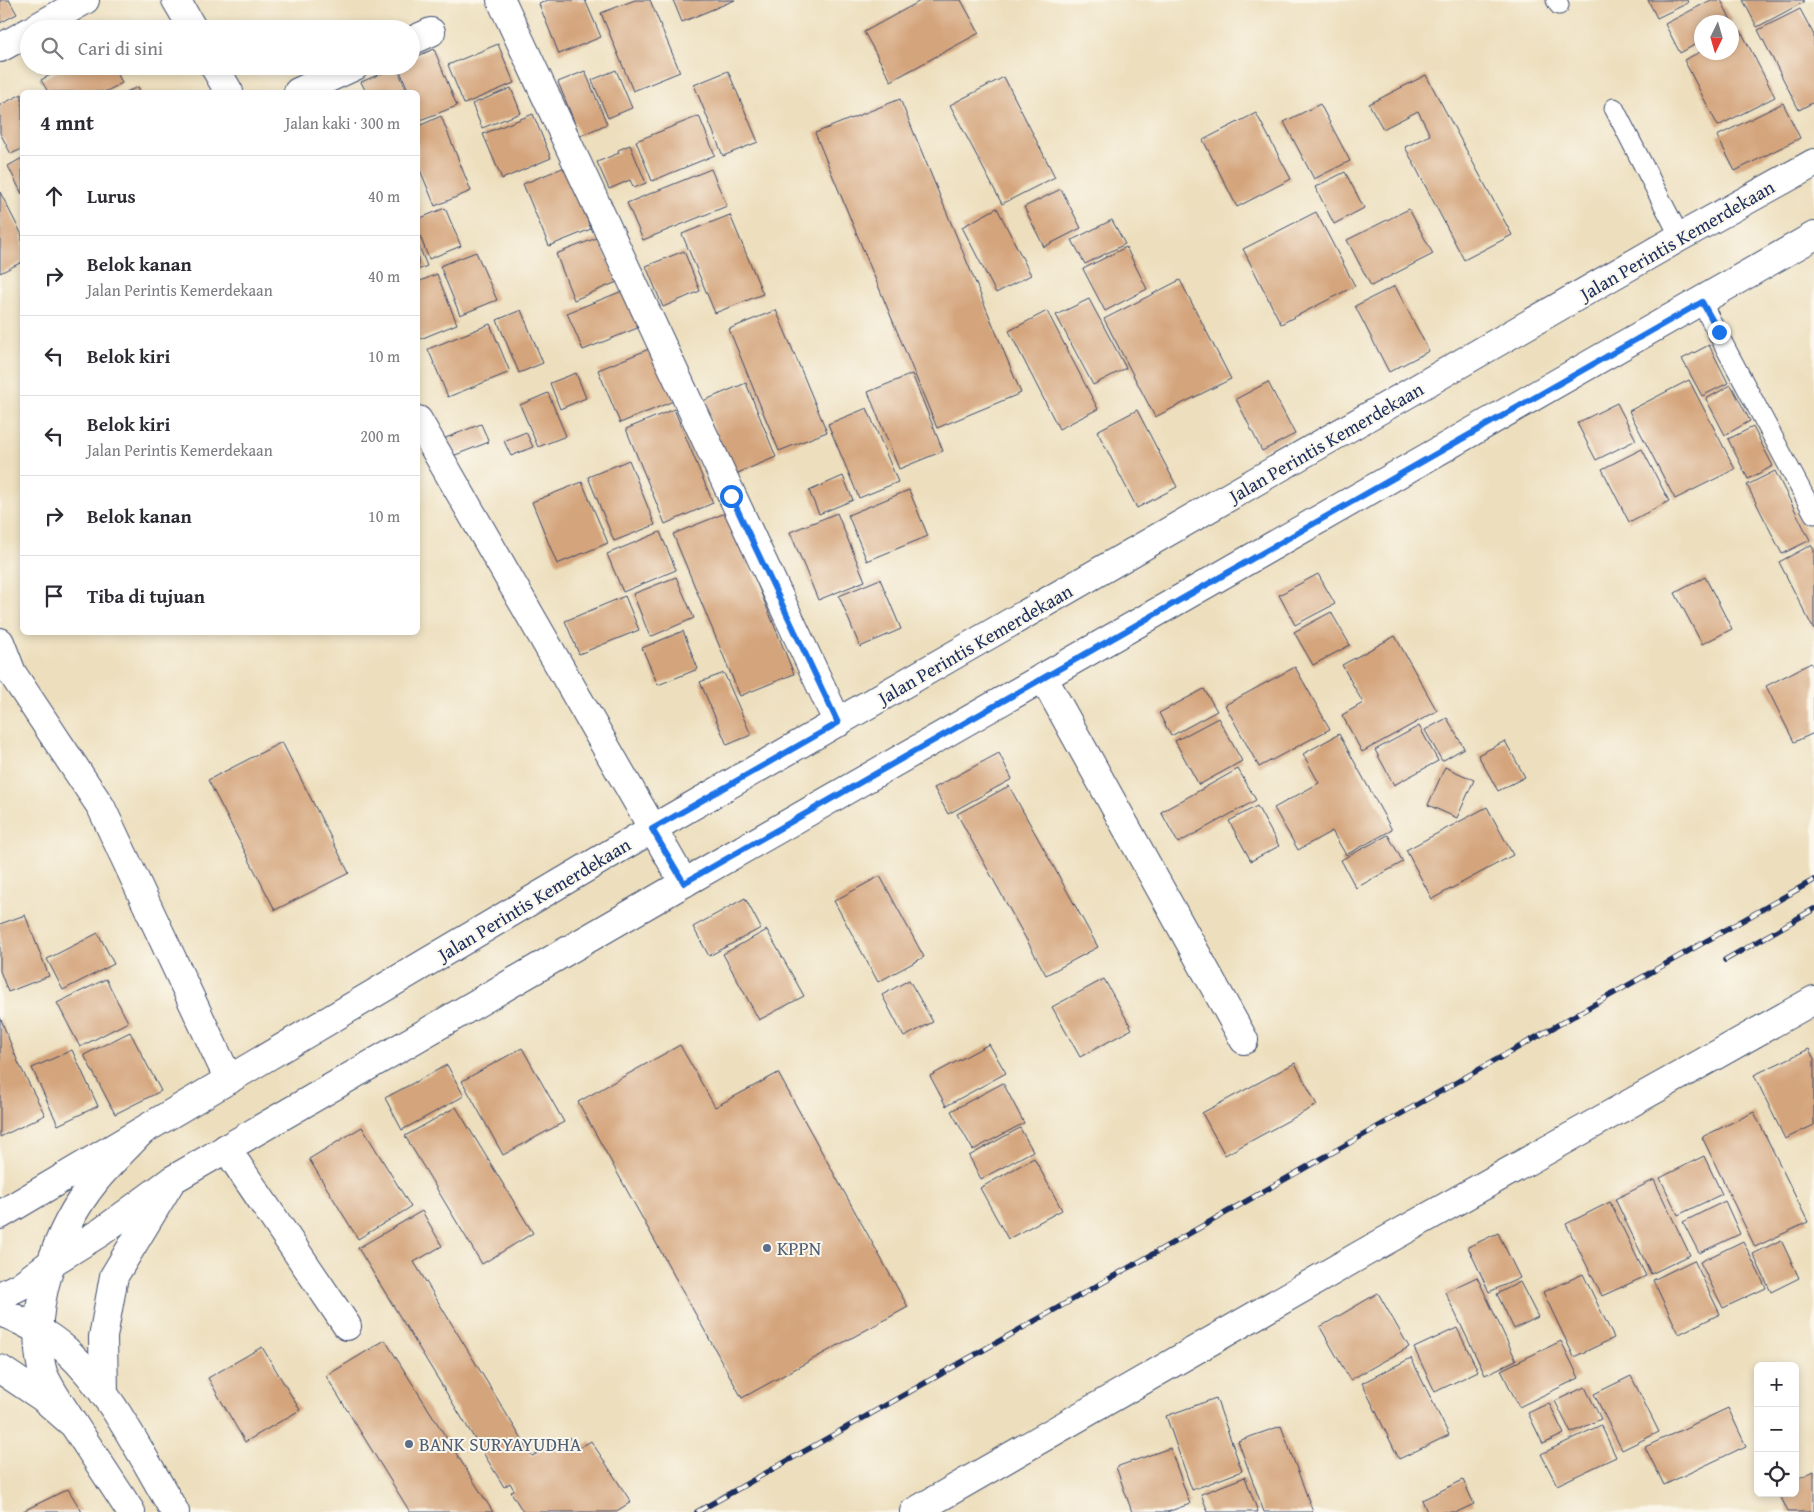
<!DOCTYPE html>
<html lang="id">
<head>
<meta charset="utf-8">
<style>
	:root { --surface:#fff; --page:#f2f2f3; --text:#2b2b33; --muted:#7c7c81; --line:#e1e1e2 }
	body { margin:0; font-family:"Gentium Book Plus",serif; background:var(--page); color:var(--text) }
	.controls { position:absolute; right:15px; bottom:15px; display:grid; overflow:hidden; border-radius:8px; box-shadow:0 2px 8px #0003 }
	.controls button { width:45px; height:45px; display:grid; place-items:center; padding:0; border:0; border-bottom:1px solid var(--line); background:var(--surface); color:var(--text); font:25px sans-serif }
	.compass { position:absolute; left:1694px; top:15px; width:45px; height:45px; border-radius:50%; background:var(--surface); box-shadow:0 2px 8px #0003; rotate:185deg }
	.stop { position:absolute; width:15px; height:15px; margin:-11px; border:4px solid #1a73e8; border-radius:50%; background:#fff }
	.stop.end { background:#1a73e8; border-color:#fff; box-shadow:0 1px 5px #0008 }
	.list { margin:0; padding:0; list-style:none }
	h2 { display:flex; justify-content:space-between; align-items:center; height:65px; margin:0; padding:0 20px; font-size:21px }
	h2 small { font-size:16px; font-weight:400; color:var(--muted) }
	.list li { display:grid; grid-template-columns:32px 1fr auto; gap:15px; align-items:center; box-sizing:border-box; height:80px; padding:0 20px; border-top:1px solid var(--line) }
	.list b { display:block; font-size:19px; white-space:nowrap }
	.list p { margin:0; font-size:16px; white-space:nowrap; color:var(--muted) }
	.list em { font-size:16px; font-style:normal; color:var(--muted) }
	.icon { flex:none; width:28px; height:28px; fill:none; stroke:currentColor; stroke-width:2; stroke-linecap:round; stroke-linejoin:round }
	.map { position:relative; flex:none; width:1814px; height:1512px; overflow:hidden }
	.search { position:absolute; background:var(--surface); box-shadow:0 2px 8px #0003; left:20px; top:20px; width:400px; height:55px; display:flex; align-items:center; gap:12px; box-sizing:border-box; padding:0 18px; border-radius:28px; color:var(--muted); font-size:19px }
	.panel { position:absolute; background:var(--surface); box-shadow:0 2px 8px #0003; left:20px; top:90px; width:400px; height:545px; border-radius:8px }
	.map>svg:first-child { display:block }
</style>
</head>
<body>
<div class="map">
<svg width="1814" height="1512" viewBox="0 0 1814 1512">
	<rect width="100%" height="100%" fill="#fbf7ec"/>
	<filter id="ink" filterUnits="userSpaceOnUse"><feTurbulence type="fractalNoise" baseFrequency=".02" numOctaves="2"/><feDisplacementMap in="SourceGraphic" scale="10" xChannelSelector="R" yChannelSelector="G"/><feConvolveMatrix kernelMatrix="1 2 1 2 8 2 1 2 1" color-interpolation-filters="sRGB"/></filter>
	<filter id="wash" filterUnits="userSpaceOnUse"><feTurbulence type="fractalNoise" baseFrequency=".0096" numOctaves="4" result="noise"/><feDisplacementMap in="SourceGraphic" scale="20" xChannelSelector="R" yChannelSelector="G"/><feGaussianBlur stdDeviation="1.12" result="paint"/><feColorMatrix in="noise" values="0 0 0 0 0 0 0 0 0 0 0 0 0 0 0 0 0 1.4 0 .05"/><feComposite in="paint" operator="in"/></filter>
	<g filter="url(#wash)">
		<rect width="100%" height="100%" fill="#eddfbe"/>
		<g id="blocks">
			<g fill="#d4a47c">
				<polygon points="0,0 9,0 17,14 0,23"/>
				<polygon points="548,0 585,0 601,37 559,54 539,4"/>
				<polygon points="635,0 650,0 680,72 633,91 601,13"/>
				<polygon points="673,0 735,0 682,22"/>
				<polygon points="922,0 961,0 979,33 891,81 864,32"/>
				<polygon points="1648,0 1687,0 1688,3 1657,18"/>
				<polygon points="1711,0 1721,0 1732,22 1702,22 1702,41 1680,53 1665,24"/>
				<polygon points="1743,0 1803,0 1804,2 1757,27"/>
				<polygon points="1800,9 1814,35 1814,102 1799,110 1758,30"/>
				<polygon points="1741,31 1775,97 1718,126 1684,60 1702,51 1732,52 1732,36"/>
				<polygon points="498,44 514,83 464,104 448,65"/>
				<polygon points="434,49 457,106 420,120 418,113 418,92 409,92 398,66 411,66 411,59"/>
				<polygon points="67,66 114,66 122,83 105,92 48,92 41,80"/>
				<polygon points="397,67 407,92 366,92 361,82"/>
				<polygon points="616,70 632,108 608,118 592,80"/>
				<polygon points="585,71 607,124 580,136 558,82"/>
				<polygon points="728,71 758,142 723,156 694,85"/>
				<polygon points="1426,75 1512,235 1464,260 1405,147 1430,135 1418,111 1383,129 1369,104"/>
				<polygon points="1004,77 1055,177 1002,204 950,105"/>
				<polygon points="138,87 141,92 126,92"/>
				<polygon points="511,88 521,113 482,128 472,104"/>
				<polygon points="22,94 22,149 11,154 0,133 0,105"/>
				<polygon points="900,99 1021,393 937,428 815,133"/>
				<polygon points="1783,103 1800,138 1735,171 1717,136"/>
				<polygon points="1320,104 1350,161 1314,179 1284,122"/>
				<polygon points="1256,113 1291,179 1237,207 1203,140"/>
				<polygon points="533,114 551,158 502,179 483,134"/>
				<polygon points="441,116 471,191 435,206 418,165 418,117 421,125"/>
				<polygon points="699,116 715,155 652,181 636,141"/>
				<polygon points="630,145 646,183 634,188 630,180 609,189 597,162 619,153 618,150"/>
				<polygon points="22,158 22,194 8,166"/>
				<polygon points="565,167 591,229 549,246 523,184"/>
				<polygon points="711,169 727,206 643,240 627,203"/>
				<polygon points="1345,172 1364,208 1334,224 1315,187"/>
				<polygon points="1061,189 1081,228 1044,247 1024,207"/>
				<polygon points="0,192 22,235 22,262 0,273"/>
				<polygon points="445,208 461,246 429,259 418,231 418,219"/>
				<polygon points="997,208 1031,275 996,293 962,227"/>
				<polygon points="1409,209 1433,254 1371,286 1347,240"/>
				<polygon points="1316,212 1355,286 1281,324 1243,249"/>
				<polygon points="730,215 763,294 715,313 682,234"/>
				<polygon points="1112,220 1125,244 1085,264 1072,240"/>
				<polygon points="599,237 617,282 574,300 556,254"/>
				<polygon points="418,244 427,266 418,270"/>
				<polygon points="1126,247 1147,289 1105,311 1083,269"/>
				<polygon points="684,251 700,291 663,307 646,266"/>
				<polygon points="476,252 497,300 460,315 440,266"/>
				<polygon points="437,274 457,324 418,340 418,282"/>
				<polygon points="1180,280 1231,379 1155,417 1104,319"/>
				<polygon points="1395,286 1429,351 1389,372 1355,306"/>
				<polygon points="625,290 640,327 583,350 567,313"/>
				<polygon points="1089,299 1126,368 1093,385 1056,315"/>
				<polygon points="521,310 543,363 519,373 497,320"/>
				<polygon points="776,310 827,432 779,451 729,329"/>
				<polygon points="1047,311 1098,409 1059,429 1009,331"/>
				<polygon points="490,324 510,372 448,397 428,349"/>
				<polygon points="1709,345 1728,383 1702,396 1682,359"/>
				<polygon points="654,347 676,400 620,423 598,370"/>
				<polygon points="576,373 586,398 560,409 550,383"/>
				<polygon points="912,374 943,451 899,469 868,392"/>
				<polygon points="1689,380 1735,469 1675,499 1629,411"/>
				<polygon points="1268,382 1295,434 1262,451 1236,399"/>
				<polygon points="746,383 776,457 733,475 703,401"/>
				<polygon points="1731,385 1750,421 1725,435 1706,399"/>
				<polygon points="548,393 566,436 538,447 520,405"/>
				<polygon points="1617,403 1636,440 1596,460 1577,423"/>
				<polygon points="867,408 898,482 859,498 828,424"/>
				<polygon points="674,409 713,503 665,524 626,429"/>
				<polygon points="1137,410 1177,487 1137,508 1097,431"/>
				<polygon points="481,424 489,442 445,459 438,441"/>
				<polygon points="1753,427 1773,466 1748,479 1728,439"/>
				<polygon points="526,432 533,447 511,456 504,441"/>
				<polygon points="1642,449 1669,501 1629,522 1602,469"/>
				<polygon points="629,460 655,525 614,541 588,477"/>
				<polygon points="1775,471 1810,540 1782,554 1747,485"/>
				<polygon points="843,476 853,500 819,514 809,491"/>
				<polygon points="582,482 608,543 557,564 532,502"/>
				<polygon points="909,490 928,536 867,561 848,515"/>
				<polygon points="728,512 794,674 740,696 673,534"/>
				<polygon points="837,513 865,581 818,600 790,532"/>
				<polygon points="660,532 676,570 623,592 607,554"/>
				<polygon points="1811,545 1814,550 1814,630 1779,562"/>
				<polygon points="1318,574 1335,604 1295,625 1279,595"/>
				<polygon points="676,577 694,618 650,637 633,594"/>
				<polygon points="1705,577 1732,629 1702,644 1675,593"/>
				<polygon points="880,579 901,629 860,647 839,596"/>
				<polygon points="625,596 639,630 579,654 565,621"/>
				<polygon points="1331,612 1350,645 1313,665 1294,632"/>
				<polygon points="683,631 698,669 658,685 642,648"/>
				<polygon points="1395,636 1437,711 1362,752 1342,715 1363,703 1342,665"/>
				<polygon points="1811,663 1814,668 1814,733 1794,742 1766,686"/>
				<polygon points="1295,667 1330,729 1259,767 1225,705"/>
				<polygon points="724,673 751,735 727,745 700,682"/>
				<polygon points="1204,689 1217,711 1171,736 1159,713"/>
				<polygon points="1218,718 1242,761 1199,785 1175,741"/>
				<polygon points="1447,718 1464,748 1442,761 1425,730"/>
				<polygon points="1419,726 1438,761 1394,785 1375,750"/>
				<polygon points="1339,734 1392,830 1346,855 1332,831 1298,850 1274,808 1319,783 1303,754"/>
				<polygon points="1505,741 1525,777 1498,791 1478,755"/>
				<polygon points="282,742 349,873 275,910 208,780"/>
				<polygon points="999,753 1012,779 948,814 934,788"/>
				<polygon points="1445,767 1474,780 1457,818 1428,805"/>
				<polygon points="1238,769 1256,800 1178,843 1161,812"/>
				<polygon points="1009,786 1098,947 1046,975 957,814"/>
				<polygon points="1257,806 1279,846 1251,861 1229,821"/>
				<polygon points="1487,807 1513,855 1432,899 1406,850"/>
				<polygon points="1388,835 1403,862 1356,888 1341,860"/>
				<polygon points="880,876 924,957 878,982 834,901"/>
				<polygon points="745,898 761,928 709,956 693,927"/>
				<polygon points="25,915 49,976 8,992 0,971 0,924"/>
				<polygon points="767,930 804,996 759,1020 723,954"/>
				<polygon points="98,933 114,964 63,990 47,959"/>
				<polygon points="106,979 128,1022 80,1047 57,1003"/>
				<polygon points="1104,979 1132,1029 1080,1057 1052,1007"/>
				<polygon points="909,980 933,1022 904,1037 882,995"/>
				<polygon points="0,1017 18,1062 45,1115 0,1137"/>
				<polygon points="130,1032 161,1091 115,1114 84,1055"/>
				<polygon points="989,1044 1006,1073 946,1106 930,1076"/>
				<polygon points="680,1045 715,1107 778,1073 908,1307 742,1398 578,1102"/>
				<polygon points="522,1048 564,1122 503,1155 462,1081"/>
				<polygon points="1809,1049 1814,1059 1814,1125 1785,1139 1754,1075"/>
				<polygon points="72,1050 98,1106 58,1125 32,1068"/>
				<polygon points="1295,1063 1317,1105 1225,1155 1202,1113"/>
				<polygon points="447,1065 464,1096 402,1130 385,1098"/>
				<polygon points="1003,1083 1024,1123 973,1150 951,1111"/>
				<polygon points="456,1107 533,1233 482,1264 405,1136"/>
				<polygon points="1754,1112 1808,1222 1755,1247 1702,1137"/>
				<polygon points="362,1127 411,1207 358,1239 309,1159"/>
				<polygon points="1020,1128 1033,1151 981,1179 969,1156"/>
				<polygon points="1704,1156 1722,1194 1678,1215 1660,1178"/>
				<polygon points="1034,1158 1062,1210 1008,1239 980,1188"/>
				<polygon points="1654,1180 1690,1255 1651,1274 1615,1199"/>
				<polygon points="1725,1201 1740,1234 1699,1253 1683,1222"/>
				<polygon points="1610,1202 1646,1276 1602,1296 1566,1224"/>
				<polygon points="422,1211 442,1246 414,1262 532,1456 569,1437 576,1450 591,1441 631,1502 615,1512 523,1512 511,1492 514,1490 510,1483 504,1487 358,1248"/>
				<polygon points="1498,1233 1520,1278 1489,1292 1468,1247"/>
				<polygon points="1781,1240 1799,1278 1771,1292 1753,1254"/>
				<polygon points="1743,1241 1766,1288 1723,1308 1700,1262"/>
				<polygon points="1694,1260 1720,1314 1679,1334 1653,1280"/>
				<polygon points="1583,1274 1614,1338 1574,1357 1543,1292"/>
				<polygon points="1477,1277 1516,1360 1485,1375 1445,1292"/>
				<polygon points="1520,1282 1538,1317 1514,1329 1497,1294"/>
				<polygon points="1378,1293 1409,1347 1350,1380 1320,1327"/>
				<polygon points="1457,1328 1478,1371 1435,1392 1414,1348"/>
				<polygon points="385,1340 493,1512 410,1512 326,1376"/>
				<polygon points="1561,1341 1579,1378 1519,1407 1501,1370"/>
				<polygon points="262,1347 300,1410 245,1442 208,1378"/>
				<polygon points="1411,1358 1449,1435 1399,1459 1362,1383"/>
				<polygon points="1631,1376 1659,1432 1622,1450 1594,1394"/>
				<polygon points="1585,1387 1601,1419 1571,1433 1555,1401"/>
				<polygon points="1216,1398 1242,1471 1192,1490 1166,1416"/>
				<polygon points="1549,1403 1564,1434 1543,1444 1528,1413"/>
				<polygon points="1728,1408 1746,1446 1664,1485 1645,1447"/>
				<polygon points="1601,1425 1616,1457 1557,1485 1541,1454"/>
				<polygon points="1281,1426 1313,1512 1264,1512 1238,1441"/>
				<polygon points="1170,1448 1190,1504 1167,1512 1132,1512 1116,1467"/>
				<polygon points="1814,1471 1814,1512 1788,1512 1779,1493 1795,1493 1795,1480"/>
				<polygon points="1245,1477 1258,1512 1208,1512 1201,1494"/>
				<polygon points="1463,1480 1474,1504 1457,1512 1427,1512 1422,1500"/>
				<polygon points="68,1489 82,1512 21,1512"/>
			</g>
		</g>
	</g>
	<g filter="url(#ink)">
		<use href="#blocks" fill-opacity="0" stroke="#3a496c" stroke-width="1"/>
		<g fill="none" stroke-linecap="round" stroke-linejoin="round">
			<defs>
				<g id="service">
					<polyline points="1556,0 1559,5"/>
					<polyline points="1614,108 1680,237"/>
					<polyline points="1701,302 1814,514"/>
				</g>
				<g id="minor">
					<polyline points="176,0 193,29"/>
					<polyline points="501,0 838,723"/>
					<polyline points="34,29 85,0"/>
					<polyline points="411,41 431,32"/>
					<polyline points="0,48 29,32"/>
					<polyline points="214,66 229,92"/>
					<polyline points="298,92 355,66"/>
					<polyline points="418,420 684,883"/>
					<polyline points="0,642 12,673 101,807 229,1080"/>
					<polyline points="1043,677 1244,1040"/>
					<polyline points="226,1148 347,1326"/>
					<polyline points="914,1512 1362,1254 1814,1000"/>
				</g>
				<g id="secondary">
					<polyline points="0,1215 652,829 1680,237 1814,163"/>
					<polyline points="0,1296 20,1286 51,1263 101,1232 172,1180 684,883 1814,236"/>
				</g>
				<g id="trunk">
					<path d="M0,1311C23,1322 46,1332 66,1350C112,1392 143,1459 175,1512"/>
					<polyline points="0,1369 42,1397 74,1425 131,1512"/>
					<polyline points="104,1394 103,1337 114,1276 172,1180"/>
					<path d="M74,1425C66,1412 45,1383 42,1369C28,1307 57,1228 96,1180C110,1163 126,1148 141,1132"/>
				</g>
			</defs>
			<use href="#service" stroke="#3a496c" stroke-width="21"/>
			<use href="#minor" stroke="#3a496c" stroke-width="30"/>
			<use href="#secondary" stroke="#3a496c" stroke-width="30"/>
			<use href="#trunk" stroke="#3a496c" stroke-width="30"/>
			<use href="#service" stroke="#fff" stroke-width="19"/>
			<use href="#minor" stroke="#fff" stroke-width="28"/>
			<use href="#secondary" stroke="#fff" stroke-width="28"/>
			<use href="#trunk" stroke="#fff" stroke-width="28"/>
			<defs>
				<g id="rail">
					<polyline points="1725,960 1814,909"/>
					<polyline points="697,1512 1814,880"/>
				</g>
			</defs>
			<use href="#rail" stroke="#1b2f5e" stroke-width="5.5"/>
			<use href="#rail" stroke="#fbf7ec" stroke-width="4" stroke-dasharray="11" stroke-linecap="butt"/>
		</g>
	</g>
	<g fill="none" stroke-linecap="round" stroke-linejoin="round" filter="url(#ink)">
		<polyline stroke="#1a73e8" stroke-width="6" points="731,496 838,723 652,829 684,883 1702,302 1719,332"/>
	</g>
	<g fill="#5c6f8a" stroke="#fbf7ec" stroke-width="2">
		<circle cx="767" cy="1248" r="5"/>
		<circle cx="409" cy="1444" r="5"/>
	</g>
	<g text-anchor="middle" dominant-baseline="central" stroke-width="4" stroke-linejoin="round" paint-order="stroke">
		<g font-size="19" fill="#1b2f5e" stroke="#fbf7ec">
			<text transform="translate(1677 240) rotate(-30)">Jalan Perintis Kemerdekaan</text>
			<text transform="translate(1326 442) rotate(-30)">Jalan Perintis Kemerdekaan</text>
			<text transform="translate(975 644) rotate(-30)">Jalan Perintis Kemerdekaan</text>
			<text transform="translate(534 899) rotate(-31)">Jalan Perintis Kemerdekaan</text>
		</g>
		<g font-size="19" fill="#4e5e75" stroke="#fbf7ec" text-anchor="start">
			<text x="777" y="1248">KPPN</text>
			<text x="419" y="1444">BANK SURYAYUDHA</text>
		</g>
	</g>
</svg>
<div class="controls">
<button>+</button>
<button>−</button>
<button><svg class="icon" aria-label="locate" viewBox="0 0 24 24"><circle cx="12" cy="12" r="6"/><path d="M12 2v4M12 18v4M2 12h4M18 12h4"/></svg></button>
</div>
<svg class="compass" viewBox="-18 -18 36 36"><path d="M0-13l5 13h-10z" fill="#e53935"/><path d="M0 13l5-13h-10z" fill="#7c7c81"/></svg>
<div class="stop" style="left:731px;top:496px"></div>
<div class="stop end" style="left:1719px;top:332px"></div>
<div class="search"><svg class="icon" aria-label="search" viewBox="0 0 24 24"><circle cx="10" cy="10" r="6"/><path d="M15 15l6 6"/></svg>Cari di sini</div>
<section class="panel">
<h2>4 mnt<small>Jalan kaki · 300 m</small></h2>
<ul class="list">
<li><svg class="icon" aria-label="ahead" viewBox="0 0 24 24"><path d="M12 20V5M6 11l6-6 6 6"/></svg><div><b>Lurus</b></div><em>40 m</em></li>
<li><svg class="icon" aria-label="right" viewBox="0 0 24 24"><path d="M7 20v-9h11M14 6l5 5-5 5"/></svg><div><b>Belok kanan</b><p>Jalan Perintis Kemerdekaan</p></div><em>40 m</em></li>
<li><svg class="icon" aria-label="left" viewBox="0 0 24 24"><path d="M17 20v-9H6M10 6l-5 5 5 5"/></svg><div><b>Belok kiri</b></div><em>10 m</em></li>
<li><svg class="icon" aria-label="left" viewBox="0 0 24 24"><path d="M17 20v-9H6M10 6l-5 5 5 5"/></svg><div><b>Belok kiri</b><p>Jalan Perintis Kemerdekaan</p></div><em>200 m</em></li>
<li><svg class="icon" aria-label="right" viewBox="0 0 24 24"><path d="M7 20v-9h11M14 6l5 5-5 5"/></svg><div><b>Belok kanan</b></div><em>10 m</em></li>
<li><svg class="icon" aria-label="arrive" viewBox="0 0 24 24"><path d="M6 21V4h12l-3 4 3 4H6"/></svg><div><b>Tiba di tujuan</b></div></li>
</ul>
</section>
</div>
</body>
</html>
